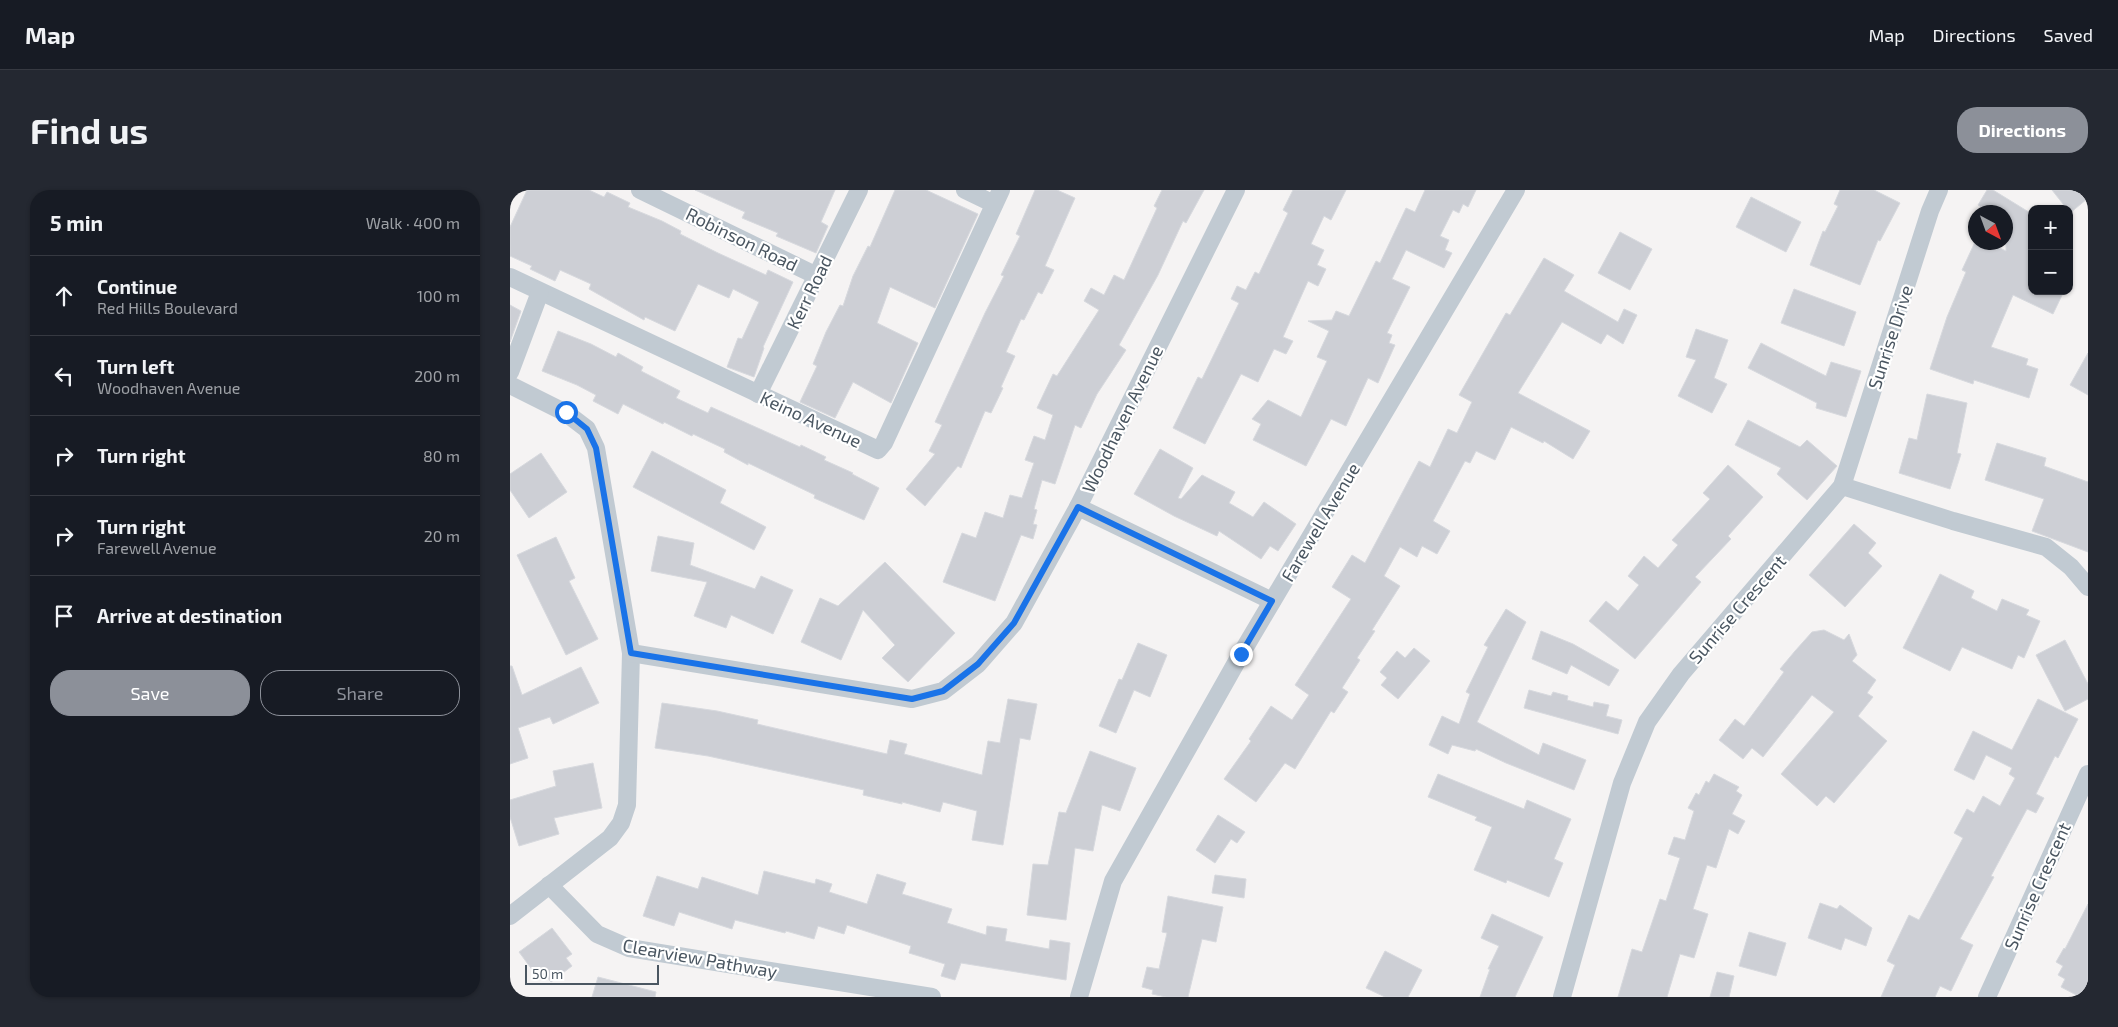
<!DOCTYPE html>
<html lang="en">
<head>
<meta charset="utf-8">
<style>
	:root { --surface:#171b24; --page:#242831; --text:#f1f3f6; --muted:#9ea1a6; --line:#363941; --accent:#8c9099 }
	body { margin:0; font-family:"Exo 2",sans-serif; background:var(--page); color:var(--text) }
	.controls { position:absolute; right:15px; top:15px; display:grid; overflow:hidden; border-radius:10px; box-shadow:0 1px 4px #0004 }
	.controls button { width:45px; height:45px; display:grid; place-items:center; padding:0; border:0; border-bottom:1px solid var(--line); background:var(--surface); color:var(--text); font:25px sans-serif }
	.compass { position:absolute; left:1458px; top:15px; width:45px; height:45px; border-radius:50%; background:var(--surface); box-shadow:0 1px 4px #0004; rotate:139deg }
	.scale { position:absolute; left:15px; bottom:12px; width:134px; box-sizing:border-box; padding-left:5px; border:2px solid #4a5661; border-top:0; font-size:14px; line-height:18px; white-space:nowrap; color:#4a5661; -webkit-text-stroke:4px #fff; paint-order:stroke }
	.stop { position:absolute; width:15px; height:15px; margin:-11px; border:4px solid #1a73e8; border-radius:50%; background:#fff }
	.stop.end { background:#1a73e8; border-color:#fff; box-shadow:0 1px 5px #0008 }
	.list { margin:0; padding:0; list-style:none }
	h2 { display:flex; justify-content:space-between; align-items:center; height:65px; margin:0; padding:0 20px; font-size:21px }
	h2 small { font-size:16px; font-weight:400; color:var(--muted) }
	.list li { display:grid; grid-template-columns:32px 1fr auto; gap:15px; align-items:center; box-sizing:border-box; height:80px; padding:0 20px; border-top:1px solid var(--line) }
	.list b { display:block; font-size:19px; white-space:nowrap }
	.list p { margin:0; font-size:16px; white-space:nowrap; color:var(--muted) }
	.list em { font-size:16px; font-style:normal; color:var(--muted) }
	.actions { display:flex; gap:10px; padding:15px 20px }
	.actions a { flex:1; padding:11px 0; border:1px solid var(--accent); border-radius:20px; text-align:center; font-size:18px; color:var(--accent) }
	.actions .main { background:var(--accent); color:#fff }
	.icon { flex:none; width:28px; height:28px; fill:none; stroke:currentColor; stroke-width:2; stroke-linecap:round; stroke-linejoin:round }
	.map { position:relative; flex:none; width:1578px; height:807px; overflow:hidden; border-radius:20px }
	header { display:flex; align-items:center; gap:30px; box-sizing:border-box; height:70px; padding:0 25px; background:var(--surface); border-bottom:1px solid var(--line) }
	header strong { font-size:24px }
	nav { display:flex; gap:28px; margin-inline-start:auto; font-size:18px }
	.intro { display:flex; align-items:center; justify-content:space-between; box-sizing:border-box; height:120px; padding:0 30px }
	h1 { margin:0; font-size:35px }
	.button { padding:12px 22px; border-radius:20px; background:var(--accent); color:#fff; font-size:18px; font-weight:700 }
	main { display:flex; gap:30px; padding:0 30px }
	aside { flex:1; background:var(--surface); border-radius:20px; box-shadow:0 1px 4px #0004 }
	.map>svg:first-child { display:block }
</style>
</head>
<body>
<header>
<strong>Map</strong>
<nav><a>Map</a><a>Directions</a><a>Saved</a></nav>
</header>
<div class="intro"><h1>Find us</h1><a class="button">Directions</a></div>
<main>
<aside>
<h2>5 min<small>Walk · 400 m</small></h2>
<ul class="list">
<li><svg class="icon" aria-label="ahead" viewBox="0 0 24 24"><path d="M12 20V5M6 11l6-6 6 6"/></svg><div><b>Continue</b><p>Red Hills Boulevard</p></div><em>100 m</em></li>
<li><svg class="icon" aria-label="left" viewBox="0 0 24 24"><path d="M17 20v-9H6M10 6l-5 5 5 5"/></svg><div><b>Turn left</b><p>Woodhaven Avenue</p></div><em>200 m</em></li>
<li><svg class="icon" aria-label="right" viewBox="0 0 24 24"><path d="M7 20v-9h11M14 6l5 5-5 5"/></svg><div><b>Turn right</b></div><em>80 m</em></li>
<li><svg class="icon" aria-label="right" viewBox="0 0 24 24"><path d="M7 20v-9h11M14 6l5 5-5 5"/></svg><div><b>Turn right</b><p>Farewell Avenue</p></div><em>20 m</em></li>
<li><svg class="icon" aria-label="arrive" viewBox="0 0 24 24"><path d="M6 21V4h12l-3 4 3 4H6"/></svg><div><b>Arrive at destination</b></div></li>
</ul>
<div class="actions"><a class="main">Save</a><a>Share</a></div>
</aside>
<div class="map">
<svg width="1578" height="807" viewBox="0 0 1578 807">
	<rect width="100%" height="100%" fill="#f5f3f3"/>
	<g fill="#cdcfd5" stroke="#d7d9de">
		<polygon points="17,0 79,0 94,7 97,2 120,13 118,17 152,31 171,41 170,44 208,63 256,85 258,80 283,92 253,157 254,158 244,187 217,177 228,148 232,149 249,112 223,99 219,108 188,94 165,141 135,127 134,130 79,99 81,94 50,80 45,91 20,79 22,76 0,66 0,37"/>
		<polygon points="185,0 325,0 311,32 318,36 306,63 266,46 268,43 232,28 235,22"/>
		<polygon points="385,0 416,0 468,24 425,118 380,97 367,133 408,153 381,213 343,192 325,228 290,212 307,176 303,174 316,142 330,115 333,116 343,86 358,56 360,57"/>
		<polygon points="525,0 547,0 565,8 535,76 544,80 532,104 528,102 514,130 511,129 496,162 505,166 491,197 493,198 481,223 475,221 451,278 448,276 415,316 396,299 425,264 419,261 432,235 425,232 475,123 494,86 491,85 510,46 506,44"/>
		<polygon points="652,0 694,0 676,33 673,31 648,85 609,155 616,160 587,204 571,238 565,235 545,294 532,290 524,319 527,320 523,334 527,335 523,349 511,345 485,411 433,392 452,343 466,348 475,322 493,328 500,305 512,308 524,273 515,270 524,246 535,250 543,225 527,218 543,184 547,186 589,120 574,111 581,98 594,105 604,85 614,90 647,18 644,16"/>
		<polygon points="783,0 836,0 821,30 814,26 801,54 814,60 807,75 816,79 808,96 798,91 773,147 783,151 776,164 764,159 748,192 731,184 695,254 663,238 688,187 692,189 729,113 721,109 727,96 736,100 745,82 749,84 778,23 773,20"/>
		<polygon points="915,0 966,0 958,17 953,14 949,23 943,20 930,46 939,50 935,60 942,63 934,78 896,60 882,89 900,97 877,143 882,145 879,153 885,155 868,193 858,188 836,236 821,229 796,276 743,250 751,234 742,229 758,210 791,227 817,171 807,167 819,141 798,131 822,130 826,121 839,126 866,71 870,73 896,18 905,22"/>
		<polygon points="1330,0 1364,0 1390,13 1370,51 1368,50 1350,95 1300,75 1313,41 1315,42 1328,16 1324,14"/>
		<polygon points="1477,0 1483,0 1522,24 1522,101 1554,101 1543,124 1503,105 1481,157 1518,169 1516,175 1528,179 1519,208 1464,190 1463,194 1420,179 1437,127 1456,82 1452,80 1465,52 1477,52 1496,61 1496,22 1480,22 1468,15"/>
		<polygon points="1542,0 1570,0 1577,9 1560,23 1559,19 1557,19"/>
		<polygon points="1241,7 1291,32 1276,62 1226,37"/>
		<polygon points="1110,42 1142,59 1120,100 1088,83"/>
		<polygon points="1034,68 1064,85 1054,101 1108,132 1114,119 1127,125 1113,154 1097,144 1091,154 1052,132 1008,203 1080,241 1063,269 1034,251 1033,253 1001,237 985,270 966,261 960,273 955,271 923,331 940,341 927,364 912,356 907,367 890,357 874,386 890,396 862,440 865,441 847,468 850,470 832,498 838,502 824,523 821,521 785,579 775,573 746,612 714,589 741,551 739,549 761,516 782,530 799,505 785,495 841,409 822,397 842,365 855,373 909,271 920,277 938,239 947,243 962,212 949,205 996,123 1000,125"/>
		<polygon points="1284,99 1346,122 1334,156 1271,133"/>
		<polygon points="0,115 11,121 0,152"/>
		<polygon points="1186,139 1218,150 1204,188 1217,194 1202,223 1168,206 1186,170 1176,167"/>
		<polygon points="48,141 81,154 106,167 108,163 133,177 131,181 170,201 166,208 198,223 201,217 290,257 291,255 316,267 314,270 343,283 342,284 369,298 354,330 304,308 305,305 238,273 238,275 214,262 215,259 183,244 182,246 154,232 153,234 113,214 108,224 83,211 86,205 67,195 32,181"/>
		<polygon points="1251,153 1316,186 1321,172 1351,181 1336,227 1306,218 1307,213 1238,178"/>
		<polygon points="1578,163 1578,205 1560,195"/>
		<polygon points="1417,204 1457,213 1447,263 1451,264 1440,299 1389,283 1399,248 1407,250"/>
		<polygon points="1238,230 1290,257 1297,250 1327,276 1297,310 1267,284 1271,278 1225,255"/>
		<polygon points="1487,253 1536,268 1534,276 1578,292 1578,362 1522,341 1534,309 1475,290"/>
		<polygon points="650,259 683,278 668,308 671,309 692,285 725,302 719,313 743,327 754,312 786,334 768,361 760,356 751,369 709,341 707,346 664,326 624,304"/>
		<polygon points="142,261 216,300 210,313 256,337 244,360 123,297"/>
		<polygon points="31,263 57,302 19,328 0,300 0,284"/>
		<polygon points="1218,275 1253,307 1218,346 1221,349 1185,387 1191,392 1125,469 1079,431 1096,411 1108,421 1129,395 1118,386 1134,366 1148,378 1168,355 1162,350 1200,309 1193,303"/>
		<polygon points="1344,334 1366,353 1358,363 1372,376 1335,417 1299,385"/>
		<polygon points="148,346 184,353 180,375 245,399 251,386 283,400 263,444 221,425 216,438 184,426 197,392 141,381"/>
		<polygon points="46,347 65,388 59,391 88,449 56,465 7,365"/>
		<polygon points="375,372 445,443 398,492 372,468 385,455 353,420 331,470 291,452 310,408 328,416"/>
		<polygon points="1430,384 1464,401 1461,408 1487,421 1492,409 1519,420 1516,425 1530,431 1514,468 1508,465 1502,479 1452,457 1440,481 1393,458"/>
		<polygon points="996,419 1016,432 967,532 1029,565 1033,553 1076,570 1064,600 996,573 966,559 965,561 942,555 938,564 919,555 932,526 949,534 960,504 956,502 978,457 974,455"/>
		<polygon points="1314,440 1334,450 1339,444 1347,465 1342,471 1366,490 1357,503 1363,507 1348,526 1377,551 1324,613 1316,606 1307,616 1271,584 1324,522 1302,505 1253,567 1242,558 1233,569 1209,550 1225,529 1234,536 1274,482 1270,479 1285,461 1302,442"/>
		<polygon points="1031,441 1063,454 1109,480 1099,496 1061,475 1057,484 1022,469"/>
		<polygon points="1555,450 1578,494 1578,509 1555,521 1526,465"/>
		<polygon points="628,453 657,465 640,507 624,500 606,543 589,536 609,489 612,490"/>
		<polygon points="904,458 920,471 888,509 871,495 877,488 870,482 887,461 895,468"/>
		<polygon points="0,476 2,476 12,505 71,477 89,513 43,534 40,527 8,538 18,568 0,574"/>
		<polygon points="1019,500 1041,506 1043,502 1058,506 1057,510 1083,517 1084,512 1099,515 1096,526 1112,530 1108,544 1014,518"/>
		<polygon points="498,509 527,514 520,550 510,548 493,655 462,650 467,621 433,612 430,622 392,612 392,614 353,605 354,600 198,566 145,558 152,513 207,521 248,530 247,534 377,564 380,550 397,554 394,564 472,585 478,551 490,553"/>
		<polygon points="1528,509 1568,529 1548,568 1545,566 1526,604 1534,608 1526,623 1517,619 1481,686 1484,687 1450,749 1463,755 1441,801 1430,796 1425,807 1371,807 1385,775 1377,771 1399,725 1409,730 1453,648 1444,643 1457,619 1464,623 1473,606 1490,616 1505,588 1499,584 1502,578 1476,565 1464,590 1444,580 1463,541 1502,560"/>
		<polygon points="580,561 626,578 610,621 592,615 583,661 565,658 556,730 517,725 523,674 538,675 549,622 556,623"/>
		<polygon points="83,573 92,618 44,628 49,644 9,656 0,627 0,610 46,596 43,581"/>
		<polygon points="928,584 1014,619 1017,610 1061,629 1044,669 1053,673 1039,707 997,690 996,693 964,680 982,637 965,630 967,627 918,607"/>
		<polygon points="1204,584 1229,597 1226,601 1232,605 1222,624 1235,631 1228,644 1219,639 1206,678 1197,675 1183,719 1198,724 1184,768 1170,764 1157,807 1108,807 1122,759 1132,762 1150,709 1156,711 1170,668 1158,664 1164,647 1175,650 1184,621 1178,618 1186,603 1189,605 1196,591 1199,593"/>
		<polygon points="708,625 735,642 727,653 721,649 705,673 686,660"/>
		<polygon points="254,681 305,694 306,689 322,694 319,702 357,714 367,684 396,693 392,704 442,719 437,733 476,745 477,736 497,739 495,751 539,759 540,750 560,753 556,790 451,773 445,790 431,786 435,774 399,763 401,756 337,735 334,744 308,736 304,749 276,741 275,743 225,730 222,739 169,722 164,736 133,726 147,686 188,699 192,687 248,705"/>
		<polygon points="705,685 736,689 734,708 702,703"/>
		<polygon points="658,706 713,717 706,752 692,749 678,807 656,807 642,804 643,800 632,797 637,777 649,779 657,743 652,742"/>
		<polygon points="1310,713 1327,719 1330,715 1362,738 1356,756 1335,748 1331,760 1298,748"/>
		<polygon points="1578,714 1578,807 1570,807 1551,797 1555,789 1548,785 1553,776 1546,772 1554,758 1555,759"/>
		<polygon points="982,724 1033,747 1005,807 970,807 980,779 978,779 989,756 971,748"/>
		<polygon points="42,738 62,764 56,768 62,776 41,792 35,784 29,789 9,762"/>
		<polygon points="1239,742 1276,753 1266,786 1229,776"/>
		<polygon points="875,761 912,780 898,807 875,807 856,798"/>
		<polygon points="1207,782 1224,786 1219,807 1200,807"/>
		<polygon points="88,787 146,802 145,807 82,807"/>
	</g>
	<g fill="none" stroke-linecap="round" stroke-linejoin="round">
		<g stroke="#c1cad2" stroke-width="18">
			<polyline points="130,0 307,86"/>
			<polyline points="455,0 484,14"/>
			<polyline points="0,87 368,260 374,253 491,0"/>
			<polyline points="0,182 30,102"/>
			<polyline points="0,195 56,223 77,239 86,258 121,463 117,615 111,633 100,648 0,726"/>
			<polyline points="248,204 349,0"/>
			<polyline points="1332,296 1443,331 1536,357 1561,377 1578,397"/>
			<polyline points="568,317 762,411"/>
			<polyline points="121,463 402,509 433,501 468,474 504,433 568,317 726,0"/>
			<polyline points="39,695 87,744 119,758 422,807"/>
			<polyline points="569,807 603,691 731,464 1006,0"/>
			<polyline points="1052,807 1112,593 1137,532 1171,484 1332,296 1420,21 1429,0"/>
			<polyline points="1477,807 1578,584"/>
		</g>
	</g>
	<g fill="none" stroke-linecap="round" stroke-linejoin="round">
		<polyline stroke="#1a73e8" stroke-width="6" points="56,222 77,239 86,258 121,463 402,509 433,501 468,474 504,433 568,317 762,411 731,464"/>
	</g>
	<g text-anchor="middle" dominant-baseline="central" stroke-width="4.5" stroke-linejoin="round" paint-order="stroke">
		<g font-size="18" fill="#4a5661" stroke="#fff">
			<text transform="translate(232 49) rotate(26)">Robinson Road</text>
			<text transform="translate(299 102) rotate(-64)">Kerr Road</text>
			<text transform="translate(1380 147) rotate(-72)">Sunrise Drive</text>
			<text transform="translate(301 229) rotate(25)">Keino Avenue</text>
			<text transform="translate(612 229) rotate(-64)">Woodhaven Avenue</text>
			<text transform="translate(810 332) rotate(-59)">Farewell Avenue</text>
			<text transform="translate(1227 419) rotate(-49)">Sunrise Crescent</text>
			<text transform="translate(1527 696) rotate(-66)">Sunrise Crescent</text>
			<text transform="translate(190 768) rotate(10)">Clearview Pathway</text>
		</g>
	</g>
</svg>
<div class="controls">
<button>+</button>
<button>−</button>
</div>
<svg class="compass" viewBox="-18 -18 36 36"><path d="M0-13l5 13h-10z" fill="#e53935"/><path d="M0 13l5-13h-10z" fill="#9ea1a6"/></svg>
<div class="scale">50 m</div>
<div class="stop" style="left:56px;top:222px"></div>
<div class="stop end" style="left:731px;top:464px"></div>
</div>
</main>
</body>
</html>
